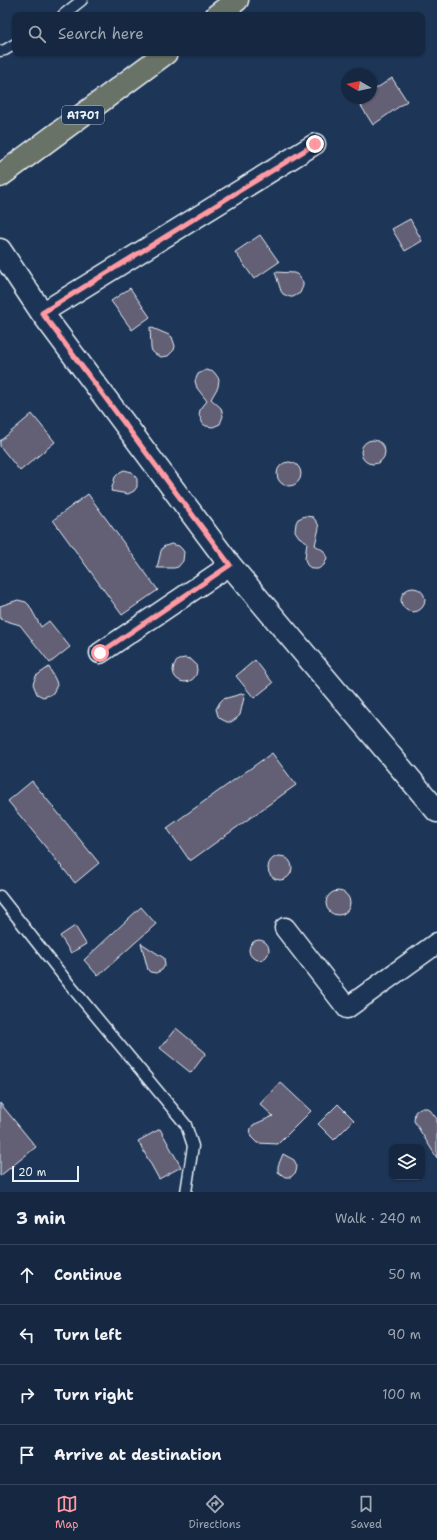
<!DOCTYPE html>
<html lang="en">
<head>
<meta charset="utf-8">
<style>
	:root { --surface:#162841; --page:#1f3048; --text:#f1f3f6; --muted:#9ea6b1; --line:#35445a; --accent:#ff9aa2 }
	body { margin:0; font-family:"Shantell Sans",sans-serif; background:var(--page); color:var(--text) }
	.controls { position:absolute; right:12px; bottom:12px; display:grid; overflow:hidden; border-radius:8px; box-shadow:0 1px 3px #0004 }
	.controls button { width:36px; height:36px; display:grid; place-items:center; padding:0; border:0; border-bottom:1px solid var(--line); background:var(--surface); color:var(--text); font:20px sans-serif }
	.compass { position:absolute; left:341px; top:68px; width:36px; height:36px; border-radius:50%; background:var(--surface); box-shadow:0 1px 3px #0004; rotate:279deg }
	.scale { position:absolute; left:12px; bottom:10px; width:67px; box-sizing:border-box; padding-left:4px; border:2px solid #e8f1f8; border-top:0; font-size:11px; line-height:14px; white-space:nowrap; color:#e8f1f8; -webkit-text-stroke:3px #1d3557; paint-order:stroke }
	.stop { position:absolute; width:12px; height:12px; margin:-9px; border:3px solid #ff9aa2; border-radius:50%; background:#fff }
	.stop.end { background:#ff9aa2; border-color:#fff; box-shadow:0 1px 4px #0008 }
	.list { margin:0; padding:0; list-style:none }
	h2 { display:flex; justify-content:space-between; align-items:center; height:52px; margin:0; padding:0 16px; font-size:17px }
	h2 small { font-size:13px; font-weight:400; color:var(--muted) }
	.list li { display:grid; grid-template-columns:26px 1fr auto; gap:12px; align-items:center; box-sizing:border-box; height:60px; padding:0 16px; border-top:1px solid var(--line) }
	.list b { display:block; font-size:15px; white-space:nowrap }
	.list em { font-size:13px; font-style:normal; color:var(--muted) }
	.icon { flex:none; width:22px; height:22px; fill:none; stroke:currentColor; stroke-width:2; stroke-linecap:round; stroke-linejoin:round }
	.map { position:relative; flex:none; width:437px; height:1192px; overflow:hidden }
	.search { position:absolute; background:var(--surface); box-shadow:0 1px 3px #0004; left:12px; right:12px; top:12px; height:44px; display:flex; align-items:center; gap:10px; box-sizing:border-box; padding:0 14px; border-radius:8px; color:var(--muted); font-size:15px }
	.sheet { height:292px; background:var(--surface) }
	nav { display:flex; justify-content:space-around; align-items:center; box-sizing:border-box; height:56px; border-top:1px solid var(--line); background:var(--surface); font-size:11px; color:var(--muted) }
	nav a { display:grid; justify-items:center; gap:2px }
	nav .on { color:var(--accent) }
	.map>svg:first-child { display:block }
</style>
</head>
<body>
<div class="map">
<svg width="437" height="1192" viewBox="0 0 437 1192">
	<rect width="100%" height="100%" fill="#1d3557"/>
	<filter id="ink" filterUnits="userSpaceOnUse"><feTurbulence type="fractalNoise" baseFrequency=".025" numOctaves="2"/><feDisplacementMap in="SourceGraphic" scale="8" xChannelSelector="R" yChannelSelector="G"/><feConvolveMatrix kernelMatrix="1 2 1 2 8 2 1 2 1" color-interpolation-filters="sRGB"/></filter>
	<g filter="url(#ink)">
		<g fill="#635e74" stroke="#e8f1f8">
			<polygon points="392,78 407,101 373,125 358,101 362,98 371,98 371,92"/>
			<polygon points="410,219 422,241 405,251 392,229"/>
			<polygon points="260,235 279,262 254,279 235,252"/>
			<polygon points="275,272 294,273 298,275 303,282 303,286 300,293 293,297 290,297 283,294 281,291"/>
			<polygon points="130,288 150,317 132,330 111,301"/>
			<polygon points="150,327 169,335 172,337 175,346 174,350 168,356 161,357 155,354 152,351 151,348"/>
			<polygon points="206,370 214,372 219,379 218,387 211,399 221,408 223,416 220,424 213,427 206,426 203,424 199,415 200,410 207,401 197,388 195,381 198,374"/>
			<polygon points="32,414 55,442 20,471 0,446 0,441"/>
			<circle cx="373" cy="452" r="12"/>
			<circle cx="289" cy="474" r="12"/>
			<polygon points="124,470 132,472 137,479 137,487 134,491 128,494 111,491 115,477 120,472"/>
			<polygon points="88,494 158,590 122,615 53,520"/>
			<polygon points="305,516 313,517 318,524 319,528 315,545 324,551 327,558 324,565 318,569 312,569 307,565 305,559 307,542 299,537 295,531 296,523 298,519"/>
			<polygon points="171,544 179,546 182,549 184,552 183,561 178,567 174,568 157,568 161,551 163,547"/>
			<circle cx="413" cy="600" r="12"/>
			<polygon points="18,600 26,602 29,605 41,627 49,621 70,647 50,663 20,625 0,619 0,606"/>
			<circle cx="185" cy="670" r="12"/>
			<polygon points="255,660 273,683 254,698 236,676"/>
			<polygon points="49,667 56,681 57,685 53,693 50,695 43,697 37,694 33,684 36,676"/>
			<polygon points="245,693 240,715 237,718 231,722 227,722 221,719 218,716 216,709 220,702 223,699"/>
			<polygon points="272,753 296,785 190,861 167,828"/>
			<polygon points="32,781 99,863 75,883 8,801"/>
			<circle cx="280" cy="868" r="12"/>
			<circle cx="338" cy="903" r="12"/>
			<polygon points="141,907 156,924 98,976 84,960"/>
			<polygon points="75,926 86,944 71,953 60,936"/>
			<circle cx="259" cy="950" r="10"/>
			<polygon points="141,943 164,958 165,965 162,970 156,973 150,972 148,970"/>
			<polygon points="176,1028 206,1053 191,1073 160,1048"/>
			<polygon points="280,1082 311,1111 278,1144 257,1143 251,1137 250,1134 251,1128 253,1125 273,1116 260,1104"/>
			<polygon points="0,1103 36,1147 0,1176"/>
			<polygon points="338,1104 354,1120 334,1140 318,1124"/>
			<polygon points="420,1108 427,1108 430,1110 437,1119 437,1158 414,1121 415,1112"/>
			<polygon points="160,1129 181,1167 159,1179 138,1141"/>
			<polygon points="283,1154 294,1160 297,1166 296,1172 291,1177 285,1177 278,1172 278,1166"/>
		</g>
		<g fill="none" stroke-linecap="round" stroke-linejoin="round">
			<defs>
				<g id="service">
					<polyline points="63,15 82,0"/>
					<polyline points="0,51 5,50 15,44"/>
					<polyline points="0,896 74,990 186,1125 193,1146 186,1192"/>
				</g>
				<g id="minor">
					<polyline points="42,313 315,144"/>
					<polyline points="100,653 230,565"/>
					<polyline points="285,928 347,1008 437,943"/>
				</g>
				<polyline id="tertiary" points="0,250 42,313 230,565 437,811"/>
				<g id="primary">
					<polyline points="217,15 237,0"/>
					<polyline points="0,176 166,53"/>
				</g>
			</defs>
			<use href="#service" stroke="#e8f1f8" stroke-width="13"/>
			<use href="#minor" stroke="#e8f1f8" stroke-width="23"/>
			<use href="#tertiary" stroke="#e8f1f8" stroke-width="25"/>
			<use href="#primary" stroke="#e8f1f8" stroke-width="25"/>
			<use href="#service" stroke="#1d3557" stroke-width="10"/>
			<use href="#minor" stroke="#1d3557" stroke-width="20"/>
			<use href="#tertiary" stroke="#1d3557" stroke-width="22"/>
			<use href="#primary" stroke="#697266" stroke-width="22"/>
		</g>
	</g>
	<g fill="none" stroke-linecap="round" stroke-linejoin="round" filter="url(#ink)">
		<polyline stroke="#ff9aa2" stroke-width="5" points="100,653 230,565 42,313 315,144"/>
	</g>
	<g text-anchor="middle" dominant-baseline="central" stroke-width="3.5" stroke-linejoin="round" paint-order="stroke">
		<rect fill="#1d3557" stroke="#abb9c8" stroke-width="1" x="62" y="106" width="42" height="18" rx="3"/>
		<g font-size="11" font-weight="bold" fill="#e8f1f8">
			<text x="83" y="115">A1701</text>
		</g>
	</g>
</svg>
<div class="controls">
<button><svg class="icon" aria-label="layers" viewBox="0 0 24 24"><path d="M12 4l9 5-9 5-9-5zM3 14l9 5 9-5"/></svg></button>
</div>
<svg class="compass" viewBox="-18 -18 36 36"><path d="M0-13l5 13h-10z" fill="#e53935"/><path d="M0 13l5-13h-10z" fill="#9ea6b1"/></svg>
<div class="scale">20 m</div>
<div class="stop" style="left:100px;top:653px"></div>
<div class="stop end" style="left:315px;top:144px"></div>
<div class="search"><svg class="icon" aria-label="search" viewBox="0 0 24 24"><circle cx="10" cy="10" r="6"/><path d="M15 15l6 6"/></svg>Search here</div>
</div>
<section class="sheet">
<h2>3 min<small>Walk · 240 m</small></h2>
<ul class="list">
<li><svg class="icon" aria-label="ahead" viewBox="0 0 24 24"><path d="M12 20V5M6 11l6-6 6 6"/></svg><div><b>Continue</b></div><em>50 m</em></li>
<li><svg class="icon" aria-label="left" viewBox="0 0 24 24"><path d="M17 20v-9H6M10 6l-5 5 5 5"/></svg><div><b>Turn left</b></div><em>90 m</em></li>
<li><svg class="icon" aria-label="right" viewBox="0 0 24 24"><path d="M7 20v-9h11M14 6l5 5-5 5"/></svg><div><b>Turn right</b></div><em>100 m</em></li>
<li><svg class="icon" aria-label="arrive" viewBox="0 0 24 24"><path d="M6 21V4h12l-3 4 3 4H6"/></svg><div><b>Arrive at destination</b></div></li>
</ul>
</section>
<nav>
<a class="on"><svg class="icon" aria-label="map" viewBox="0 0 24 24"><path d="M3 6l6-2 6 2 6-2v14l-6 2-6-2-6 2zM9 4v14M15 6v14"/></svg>Map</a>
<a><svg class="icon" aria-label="directions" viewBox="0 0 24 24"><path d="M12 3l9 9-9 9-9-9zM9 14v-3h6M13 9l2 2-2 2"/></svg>Directions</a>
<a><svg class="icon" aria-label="saved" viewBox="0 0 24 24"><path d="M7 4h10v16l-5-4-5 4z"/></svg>Saved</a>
</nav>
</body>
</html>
